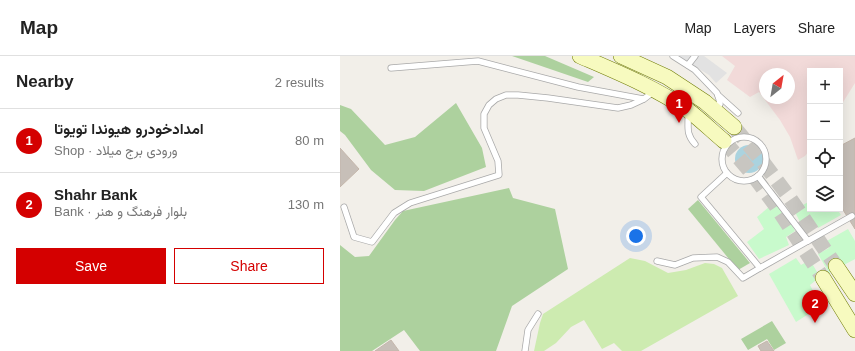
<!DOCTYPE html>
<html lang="en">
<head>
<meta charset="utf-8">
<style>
	:root { --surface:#fff; --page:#f6f6f6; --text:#222; --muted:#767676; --line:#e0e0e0; --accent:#d40000 }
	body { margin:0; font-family:Arial,Vazirmatn,sans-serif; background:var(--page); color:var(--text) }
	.controls { position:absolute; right:12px; top:12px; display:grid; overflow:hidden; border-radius:0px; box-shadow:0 4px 16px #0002 }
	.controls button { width:36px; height:36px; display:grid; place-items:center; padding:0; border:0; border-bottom:1px solid var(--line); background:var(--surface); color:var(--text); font:20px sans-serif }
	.compass { position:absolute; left:419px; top:12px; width:36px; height:36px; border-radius:50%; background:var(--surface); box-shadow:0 4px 16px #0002; rotate:31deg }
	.you { position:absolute; left:296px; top:180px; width:14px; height:14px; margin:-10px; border:3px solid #fff; border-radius:50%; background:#1a73e8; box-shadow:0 0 0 6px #1a73e833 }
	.badge { display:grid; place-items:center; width:26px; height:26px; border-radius:50%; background:var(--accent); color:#fff; font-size:13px; font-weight:700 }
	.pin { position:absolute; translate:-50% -33px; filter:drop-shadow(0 1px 2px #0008) }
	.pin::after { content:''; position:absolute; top:21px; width:14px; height:12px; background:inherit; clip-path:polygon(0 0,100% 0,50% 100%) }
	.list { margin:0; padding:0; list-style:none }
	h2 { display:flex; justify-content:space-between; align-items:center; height:52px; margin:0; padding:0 16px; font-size:17px }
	h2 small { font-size:13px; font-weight:400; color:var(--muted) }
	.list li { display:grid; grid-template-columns:26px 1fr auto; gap:12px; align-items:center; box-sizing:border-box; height:64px; padding:0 16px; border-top:1px solid var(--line) }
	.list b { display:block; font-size:15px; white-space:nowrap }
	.list p { margin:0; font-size:13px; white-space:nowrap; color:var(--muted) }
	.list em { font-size:13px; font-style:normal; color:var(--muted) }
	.actions { display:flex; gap:8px; padding:12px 16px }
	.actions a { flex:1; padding:9px 0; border:1px solid var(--accent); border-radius:0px; text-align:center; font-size:14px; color:var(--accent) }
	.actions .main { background:var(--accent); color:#fff }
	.icon { flex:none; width:22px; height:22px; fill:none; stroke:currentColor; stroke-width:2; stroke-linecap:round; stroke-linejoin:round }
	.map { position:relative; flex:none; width:515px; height:295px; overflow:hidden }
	header { display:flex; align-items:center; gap:24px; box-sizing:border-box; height:56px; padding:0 20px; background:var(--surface); border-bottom:1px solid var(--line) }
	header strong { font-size:19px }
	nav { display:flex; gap:22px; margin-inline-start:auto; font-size:14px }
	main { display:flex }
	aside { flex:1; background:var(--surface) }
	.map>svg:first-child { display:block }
</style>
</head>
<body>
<header>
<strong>Map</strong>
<nav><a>Map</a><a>Layers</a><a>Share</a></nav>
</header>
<main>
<aside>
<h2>Nearby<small>2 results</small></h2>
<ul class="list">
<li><span class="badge">1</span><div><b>امدادخودرو هیوندا تویوتا</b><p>Shop · ورودی برج میلاد</p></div><em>80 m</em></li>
<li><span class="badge">2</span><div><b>Shahr Bank</b><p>Bank · بلوار فرهنگ و هنر</p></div><em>130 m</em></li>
</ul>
<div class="actions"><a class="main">Save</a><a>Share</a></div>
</aside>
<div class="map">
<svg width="515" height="295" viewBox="0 0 515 295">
	<rect width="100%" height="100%" fill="#f2efe9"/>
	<path fill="#f2dad9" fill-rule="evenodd" d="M382,0H515V27L500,51V15H470V94L465,100L458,104L450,81L440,64L419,36L410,41L387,24L395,10ZM425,18H449V42H425Z"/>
	<polygon fill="#cdebb0" points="290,202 305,205 328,217 346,214 365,207 374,208 382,212 398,240 301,295 282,295 274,287 262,293 244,264 231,271 216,287 204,295 194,295 200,267 203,258"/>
	<g fill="#add19e">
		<polygon points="172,0 205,0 254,21 248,26"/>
		<polygon points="116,47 142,92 146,111 84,135 55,134 31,114 5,79 0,75 0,49 11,53 45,89 75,81"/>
		<polygon points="169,132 173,142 215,153 228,213 172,250 156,295 80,295 64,274 32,295 0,295 0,189 15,201 29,200 55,164 63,155"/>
		<polygon points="358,144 410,207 398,214 348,153"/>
		<polygon points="432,265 446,287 434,294 427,283 408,294 401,283"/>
	</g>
	<g fill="#c8facc">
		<polygon points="470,145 470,153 497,153 501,159 478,172 474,166 463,172 454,154"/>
		<polygon points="435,146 444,159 446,158 455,175 446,181 449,189 419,203 407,186 424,173 417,161"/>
		<polygon points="508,173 515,185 515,203 489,217 478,198 489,192 485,186"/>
		<polygon points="456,202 461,209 470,204 480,221 470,229 481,250 456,266 429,218"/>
	</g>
	<polygon fill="#e2e2e2" points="338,0 364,0 387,17 376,27 369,19"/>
	<circle fill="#aad3df" cx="409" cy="103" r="14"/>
	<g fill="#c7bfb8" stroke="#c4b6ab">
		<polygon points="515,82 515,173 500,149 500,90"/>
		<polygon points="0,92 19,113 0,131"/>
		<polygon points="51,284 59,295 35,295"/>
		<polygon points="427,285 434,295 421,295 418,290"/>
	</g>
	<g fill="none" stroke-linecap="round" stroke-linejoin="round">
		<g stroke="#c8c6c1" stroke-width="15" stroke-dasharray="15 8" stroke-linecap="butt">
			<polyline points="394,71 422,105 449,141 496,210"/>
			<polyline points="384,85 410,115 436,150 483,222"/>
		</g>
		<defs>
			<g id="lane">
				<polyline points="333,0 355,14 377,37 379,43 380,48 376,55"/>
				<polyline points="348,9 355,0"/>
				<polyline points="51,12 138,5 238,31 303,43"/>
				<polyline points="378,39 398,57"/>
				<path d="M348,57C349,70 345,77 355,88"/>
				<circle cx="404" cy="103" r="22"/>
				<polyline points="387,117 361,141 420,212 512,160"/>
				<polyline points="418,120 468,185"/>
				<polyline points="4,151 14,181 32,186 54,157 70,147 159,119 158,105 144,72 144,58 149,49 156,43 166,39 178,39 208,42 278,52 291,49 304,43 313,36"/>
				<polyline points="317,205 335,209 353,202 377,201 388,206 403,222 420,212"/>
				<polyline points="185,295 188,274 198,258"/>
			</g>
			<g id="secondary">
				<path d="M240,0C277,16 316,32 349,55C361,64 372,75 384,85"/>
				<polyline points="281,0 327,21 365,46 394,71"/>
				<polyline points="496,210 515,238"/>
				<polyline points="483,222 515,274"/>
			</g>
		</defs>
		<use href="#lane" stroke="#a9a9a9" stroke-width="7"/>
		<use href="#secondary" stroke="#707d05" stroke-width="16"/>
		<use href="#lane" stroke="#fff" stroke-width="5.5"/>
		<use href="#secondary" stroke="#f7fabf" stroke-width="15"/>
	</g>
</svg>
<div class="controls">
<button>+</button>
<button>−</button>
<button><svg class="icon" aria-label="locate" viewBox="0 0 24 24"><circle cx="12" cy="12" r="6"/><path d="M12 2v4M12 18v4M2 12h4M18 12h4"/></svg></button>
<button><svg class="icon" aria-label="layers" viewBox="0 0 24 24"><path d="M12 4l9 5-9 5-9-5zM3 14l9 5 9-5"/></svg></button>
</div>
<svg class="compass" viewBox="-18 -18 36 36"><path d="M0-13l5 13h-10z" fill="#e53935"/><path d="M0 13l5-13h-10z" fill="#767676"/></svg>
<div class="you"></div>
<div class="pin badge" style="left:339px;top:67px">1</div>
<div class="pin badge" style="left:475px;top:267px">2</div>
</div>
</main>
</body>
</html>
